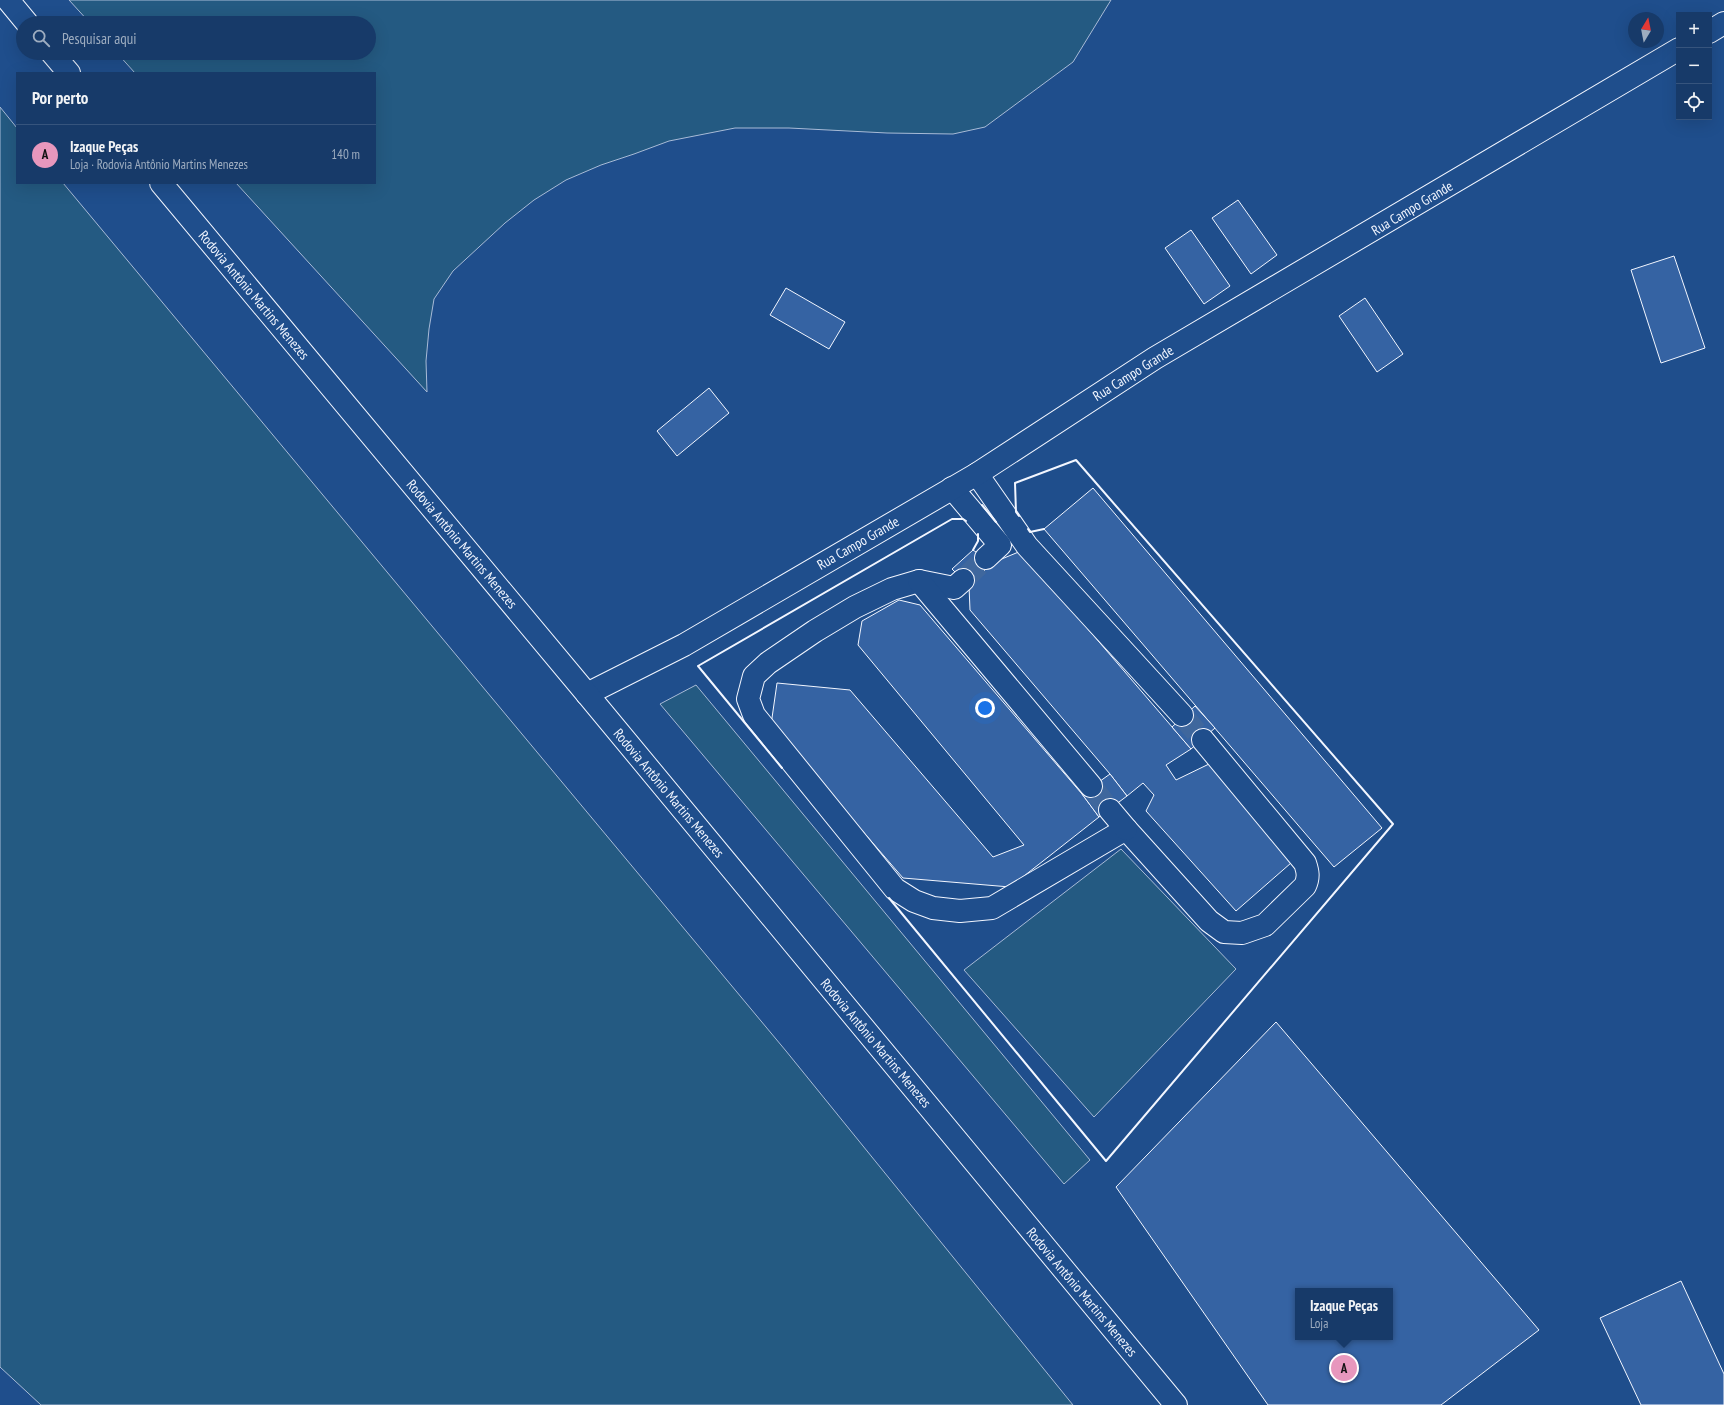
<!DOCTYPE html>
<html lang="pt">
<head>
<meta charset="utf-8">
<style>
	:root { --surface:#173a69; --page:#20416f; --text:#f1f3f6; --muted:#9eadc0; --line:#36547d; --accent:#e797bd }
	body { margin:0; font-family:"PT Sans Narrow",sans-serif; background:var(--page); color:var(--text) }
	.controls { position:absolute; right:12px; top:12px; display:grid; overflow:hidden; border-radius:0px; box-shadow:0 4px 16px #0002 }
	.controls button { width:36px; height:36px; display:grid; place-items:center; padding:0; border:0; border-bottom:1px solid var(--line); background:var(--surface); color:var(--text); font:20px sans-serif }
	.compass { position:absolute; left:1628px; top:12px; width:36px; height:36px; border-radius:50%; background:var(--surface); box-shadow:0 4px 16px #0002; rotate:10deg }
	.you { position:absolute; left:985px; top:708px; width:14px; height:14px; margin:-10px; border:3px solid #fff; border-radius:50%; background:#1a73e8; box-shadow:0 0 0 6px #1a73e833 }
	.badge { display:grid; place-items:center; width:26px; height:26px; border-radius:50%; background:var(--accent); color:#111; font-size:13px; font-weight:700 }
	.pin { position:absolute; translate:-50% -50%; border:2px solid #fff; box-shadow:0 1px 4px #0006 }
	.popup { position:absolute; left:1295px; top:1288px; width:98px; height:52px; box-sizing:border-box; display:grid; place-content:center; border-radius:0px; background:var(--surface); filter:drop-shadow(0 1px 3px #0005); font-size:13px; white-space:nowrap; color:var(--muted) }
	.popup b { font-size:15px; color:var(--text) }
	.popup::after { content:''; position:absolute; left:50%; top:100%; margin-left:-8px; border:8px solid transparent; border-top-color:var(--surface) }
	.list { margin:0; padding:0; list-style:none }
	h2 { display:flex; justify-content:space-between; align-items:center; height:52px; margin:0; padding:0 16px; font-size:17px }
	h2 small { font-size:13px; font-weight:400; color:var(--muted) }
	.list li { display:grid; grid-template-columns:26px 1fr auto; gap:12px; align-items:center; box-sizing:border-box; height:60px; padding:0 16px; border-top:1px solid var(--line) }
	.list b { display:block; font-size:15px; white-space:nowrap }
	.list p { margin:0; font-size:13px; white-space:nowrap; color:var(--muted) }
	.list em { font-size:13px; font-style:normal; color:var(--muted) }
	.icon { flex:none; width:22px; height:22px; fill:none; stroke:currentColor; stroke-width:2; stroke-linecap:round; stroke-linejoin:round }
	.map { position:relative; flex:none; width:1724px; height:1405px; overflow:hidden }
	.search { position:absolute; background:var(--surface); box-shadow:0 4px 16px #0002; left:16px; top:16px; width:360px; height:44px; display:flex; align-items:center; gap:10px; box-sizing:border-box; padding:0 14px; border-radius:22px; color:var(--muted); font-size:15px }
	.panel { position:absolute; background:var(--surface); box-shadow:0 4px 16px #0002; left:16px; top:72px; width:360px; height:112px; border-radius:0px }
	.map>svg:first-child { display:block }
</style>
</head>
<body>
<div class="map">
<svg width="1724" height="1405" viewBox="0 0 1724 1405">
	<rect width="100%" height="100%" fill="#1f4e8c"/>
	<g fill="#245a82" stroke="#a8bbd7">
		<polygon points="69,0 1111,0 1073,62 985,127 953,134 887,133 789,128 735,128 669,141 634,154 601,165 566,180 534,200 505,223 453,271 434,299 429,329 426,361 427,392 236,183 375,183 375,73 135,73 117,53 369,53 369,23 90,23"/>
		<polygon points="0,107 17,128 17,183 63,183 786,1051 1073,1405 41,1405 0,1367"/>
		<polygon points="696,685 1090,1160 1064,1184 660,704"/>
		<polygon points="1121,849 1236,969 1094,1117 964,970"/>
	</g>
	<g fill="#3563a3" stroke="#f2f6ff" fill-rule="evenodd">
		<polygon points="1238,200 1277,255 1251,274 1212,218"/>
		<polygon points="1191,230 1230,286 1204,304 1165,248"/>
		<polygon points="1674,256 1705,348 1661,363 1631,270"/>
		<polygon points="786,288 845,322 829,349 770,315"/>
		<polygon points="1365,298 1403,354 1377,372 1339,316"/>
		<polygon points="709,388 729,413 677,456 657,431"/>
		<polygon points="1093,488 1382,828 1334,867 1044,529"/>
		<polygon points="973,550 992,563 969,586 952,569"/>
		<polygon points="1021,551 1191,749 1166,765 1176,780 1209,764 1291,863 1236,911 1146,811 1154,795 1143,783 1127,796 1110,774 970,610 969,586 992,563"/>
		<polygon points="899,600 920,605 1082,794 1099,817 1010,887 903,878 771,725 777,683 850,690 993,857 1024,845 858,645 862,621"/>
		<polygon points="1195,706 1215,728 1191,749 1172,727"/>
		<polygon points="1110,774 1127,796 1099,817 1082,794"/>
		<path d="M1276,1022L1539,1330L1441,1405H1268L1116,1187ZM1298,1291H1390V1337H1298Z"/>
		<polygon points="1681,1281 1724,1374 1724,1405 1641,1405 1600,1318"/>
	</g>
	<g fill="none" stroke-linecap="round" stroke-linejoin="round">
		<g stroke="#3f679d" stroke-width="22" stroke-dasharray="22 11" stroke-linecap="butt">
			<polyline points="963,580 986,558"/>
			<polyline points="1182,715 1203,740"/>
			<polyline points="1091,786 1110,810"/>
		</g>
		<defs>
			<g id="minor">
				<polyline points="1709,32 1724,23"/>
				<polyline points="977,474 1027,546 1182,715"/>
				<polyline points="952,488 1000,545 986,558"/>
				<path d="M963,580L954,588L919,581L892,589L855,607L815,631L768,663L754,676L748,699L754,715L895,889L914,901L933,908L960,911L992,908L1126,829L1209,921L1224,932L1242,933L1265,925L1305,886C1309,877 1308,872 1305,863L1203,740"/>
				<polyline points="919,581 1091,786"/>
				<polyline points="587,694 684,645 977,474 1155,358 1679,49"/>
				<polyline points="1110,810 1126,829"/>
			</g>
			<g id="major">
				<polyline points="8,0 27,23"/>
				<polyline points="52,53 69,73"/>
				<polyline points="161,183 587,694 1176,1405"/>
			</g>
		</defs>
		<use href="#minor" stroke="#f2f6ff" stroke-width="24"/>
		<use href="#major" stroke="#f2f6ff" stroke-width="24"/>
		<use href="#minor" stroke="#1f4e8c" stroke-width="22"/>
		<use href="#major" stroke="#1f4e8c" stroke-width="22"/>
		<g stroke="#f2f6ff" stroke-width="2">
			<polyline points="982,505 996,522"/>
			<polyline points="1028,529 1030,532 1044,529"/>
			<polyline points="973,550 978,541 978,534"/>
			<polyline points="782,768 698,666 952,519 963,519 966,521"/>
			<polyline points="889,898 1106,1161 1393,824 1076,460 1015,483 1016,512 1019,516"/>
		</g>
	</g>
	<g text-anchor="middle" dominant-baseline="central" stroke-width="3" stroke-linejoin="round" paint-order="stroke">
		<g font-size="14" fill="#f2f6ff" stroke="#1f4e8c">
			<text transform="translate(1412 208) rotate(-31)">Rua Campo Grande</text>
			<text transform="translate(254 295) rotate(50)">Rodovia Antônio Martins Menezes</text>
			<text transform="translate(1133 373) rotate(-32)">Rua Campo Grande</text>
			<text transform="translate(858 543) rotate(-30)">Rua Campo Grande</text>
			<text transform="translate(462 544) rotate(50)">Rodovia Antônio Martins Menezes</text>
			<text transform="translate(669 793) rotate(50)">Rodovia Antônio Martins Menezes</text>
			<text transform="translate(876 1043) rotate(50)">Rodovia Antônio Martins Menezes</text>
			<text transform="translate(1082 1292) rotate(50)">Rodovia Antônio Martins Menezes</text>
		</g>
	</g>
</svg>
<div class="controls">
<button>+</button>
<button>−</button>
<button><svg class="icon" aria-label="locate" viewBox="0 0 24 24"><circle cx="12" cy="12" r="6"/><path d="M12 2v4M12 18v4M2 12h4M18 12h4"/></svg></button>
</div>
<svg class="compass" viewBox="-18 -18 36 36"><path d="M0-13l5 13h-10z" fill="#e53935"/><path d="M0 13l5-13h-10z" fill="#9eadc0"/></svg>
<div class="you"></div>
<div class="pin badge" style="left:1344px;top:1368px">A</div>
<div class="popup"><b>Izaque Peças</b>Loja</div>
<div class="search"><svg class="icon" aria-label="search" viewBox="0 0 24 24"><circle cx="10" cy="10" r="6"/><path d="M15 15l6 6"/></svg>Pesquisar aqui</div>
<section class="panel">
<h2>Por perto<small></small></h2>
<ul class="list">
<li><span class="badge">A</span><div><b>Izaque Peças</b><p>Loja · Rodovia Antônio Martins Menezes</p></div><em>140 m</em></li>
</ul>
</section>
</div>
</body>
</html>
